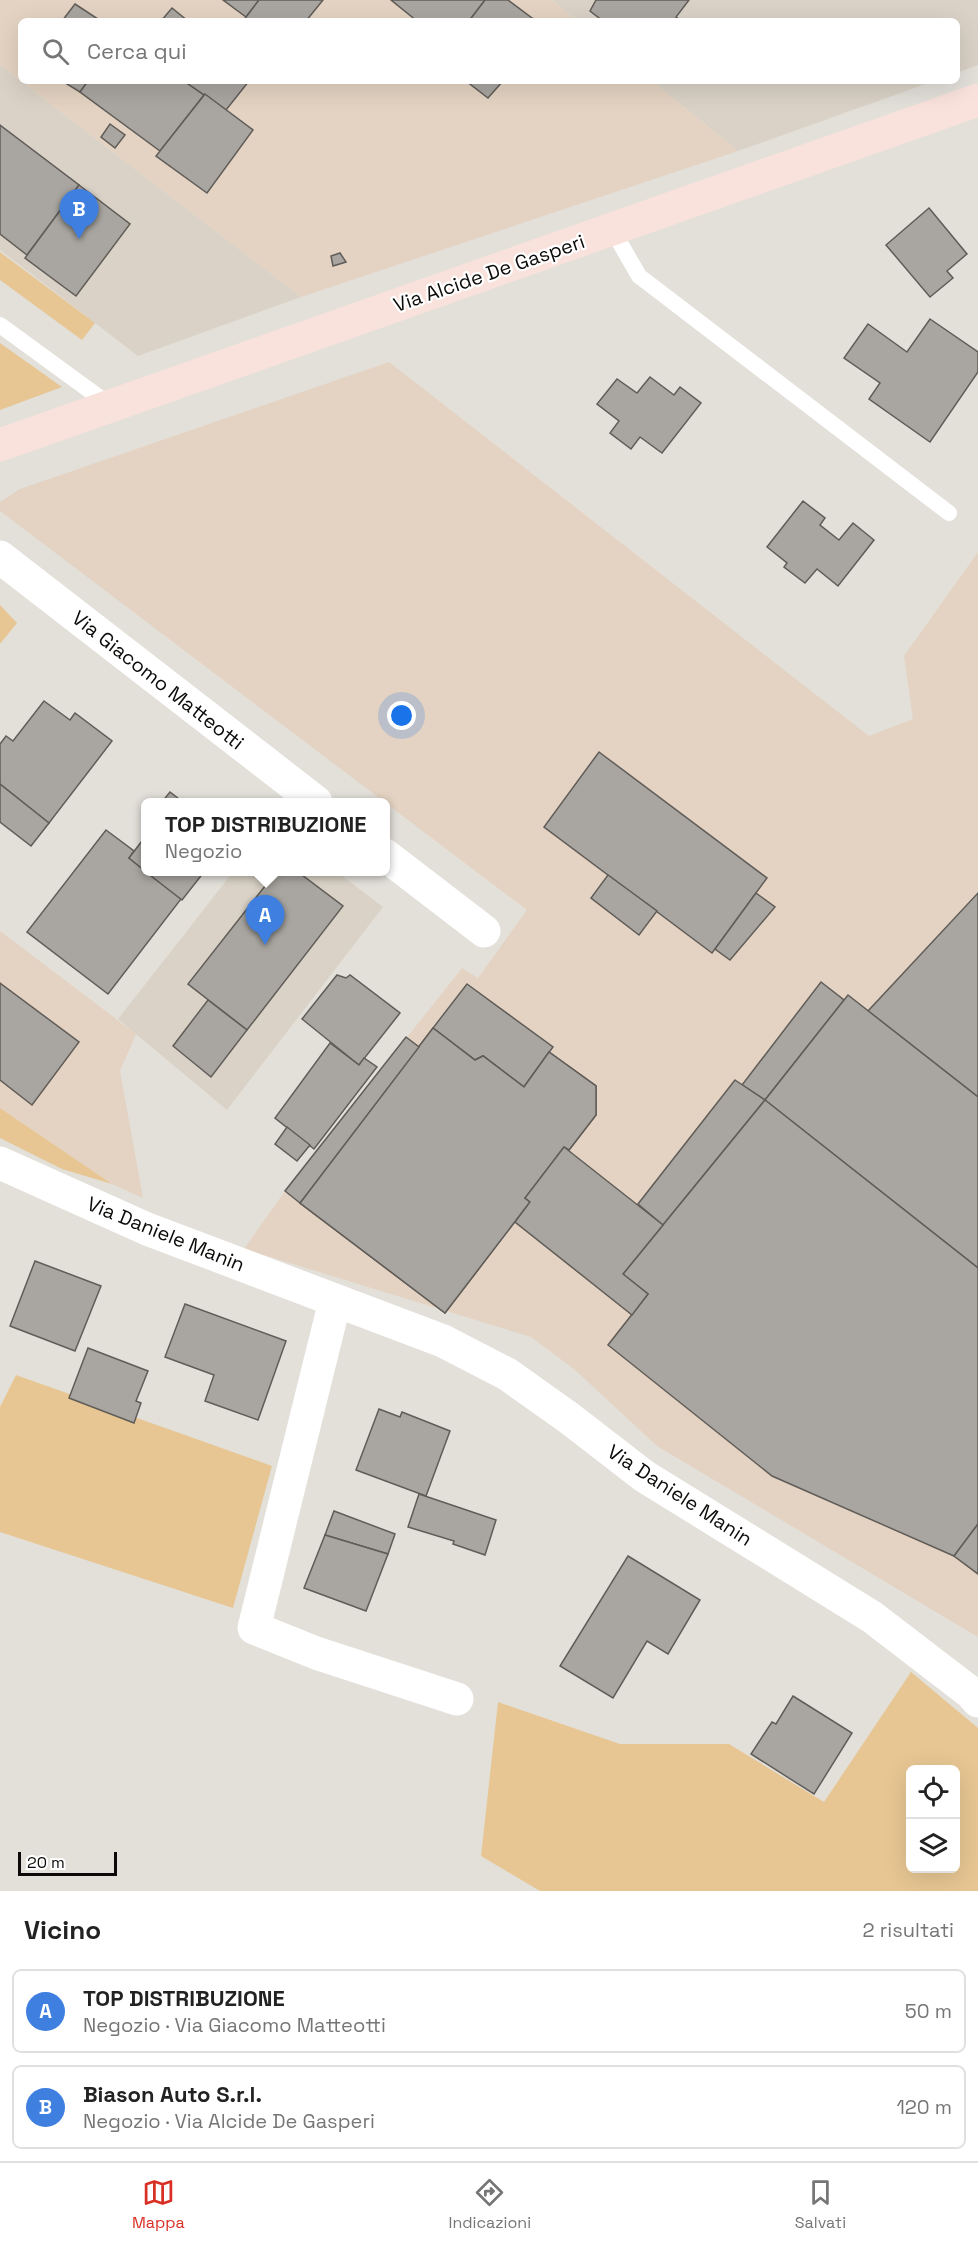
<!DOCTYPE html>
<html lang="it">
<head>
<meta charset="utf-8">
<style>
	:root { --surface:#fff; --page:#f2f2f2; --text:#222; --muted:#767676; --line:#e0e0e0; --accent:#d93025 }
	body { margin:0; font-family:"Space Grotesk",sans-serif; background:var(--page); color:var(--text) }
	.controls { position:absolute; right:18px; bottom:18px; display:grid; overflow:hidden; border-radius:9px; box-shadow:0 6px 24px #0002 }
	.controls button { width:54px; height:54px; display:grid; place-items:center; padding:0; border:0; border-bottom:2px solid var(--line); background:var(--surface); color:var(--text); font:30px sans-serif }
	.scale { position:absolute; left:18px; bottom:15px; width:99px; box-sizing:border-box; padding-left:6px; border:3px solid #0c0b09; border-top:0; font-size:16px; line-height:21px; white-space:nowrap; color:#0c0b09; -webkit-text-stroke:4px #fff; paint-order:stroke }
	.you { position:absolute; left:402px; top:716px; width:21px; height:21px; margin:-15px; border:4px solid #fff; border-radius:50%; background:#1a73e8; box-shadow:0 0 0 9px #1a73e833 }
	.badge { display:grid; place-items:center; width:39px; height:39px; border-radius:50%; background:var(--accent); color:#fff; font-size:20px; font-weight:700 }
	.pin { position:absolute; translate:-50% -50px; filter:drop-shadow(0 2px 3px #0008) }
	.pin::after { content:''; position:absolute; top:32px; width:21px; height:18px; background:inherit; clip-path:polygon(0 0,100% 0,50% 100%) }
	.popup { position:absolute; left:141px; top:798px; width:249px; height:78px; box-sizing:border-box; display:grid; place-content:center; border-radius:9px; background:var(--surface); filter:drop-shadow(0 2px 4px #0005); font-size:20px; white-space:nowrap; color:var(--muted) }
	.popup b { font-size:22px; color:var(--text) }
	.popup::after { content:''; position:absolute; left:50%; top:100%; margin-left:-12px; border:12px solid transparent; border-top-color:var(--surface) }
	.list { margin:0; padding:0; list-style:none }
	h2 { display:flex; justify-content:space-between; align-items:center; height:78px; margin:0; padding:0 24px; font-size:26px }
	h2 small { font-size:20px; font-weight:400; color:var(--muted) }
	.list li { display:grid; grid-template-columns:39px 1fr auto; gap:18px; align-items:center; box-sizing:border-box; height:84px; margin:0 12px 12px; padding:0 12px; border:2px solid var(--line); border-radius:9px }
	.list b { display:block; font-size:22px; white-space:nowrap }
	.list p { margin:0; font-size:20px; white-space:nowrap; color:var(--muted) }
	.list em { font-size:20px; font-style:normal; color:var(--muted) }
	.icon { flex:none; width:33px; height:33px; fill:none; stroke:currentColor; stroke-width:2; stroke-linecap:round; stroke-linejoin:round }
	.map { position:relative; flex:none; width:978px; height:1891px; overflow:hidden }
	.search { position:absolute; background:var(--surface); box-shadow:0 6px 24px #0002; left:18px; right:18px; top:18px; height:66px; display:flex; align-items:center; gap:15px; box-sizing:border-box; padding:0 21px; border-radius:9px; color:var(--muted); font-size:22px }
	.sheet { height:270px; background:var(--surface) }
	nav { display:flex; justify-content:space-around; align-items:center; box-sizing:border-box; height:84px; border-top:2px solid var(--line); background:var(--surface); font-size:16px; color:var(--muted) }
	nav a { display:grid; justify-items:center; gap:3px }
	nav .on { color:var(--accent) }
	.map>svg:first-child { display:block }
</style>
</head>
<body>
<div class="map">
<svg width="978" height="1891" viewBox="0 0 978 1891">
	<rect width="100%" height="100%" fill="#e3e0da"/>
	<g fill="#dad2c6">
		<polygon points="552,0 978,0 978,65 957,73 957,21 578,21"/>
		<polygon points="0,65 301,297 138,356 0,250"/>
		<polygon points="652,81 934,81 738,151"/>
		<polygon points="233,872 337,872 383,907 227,1110 118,1019"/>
	</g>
	<g fill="#e4d3c2">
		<polygon points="0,0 552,0 578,21 21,21 21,81 652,81 738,151 301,297 0,65"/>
		<polygon points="389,362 869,736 913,719 904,656 978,552 978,1637 657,1446 574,1369 531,1337 244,1249 285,1191 462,968 478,978 527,910 0,511 0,502 20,489"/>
		<polygon points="0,931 136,1034 120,1071 143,1198 112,1184 0,1108"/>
	</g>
	<g fill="#e7c693" fill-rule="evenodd">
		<polygon points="0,252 95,323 82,340 0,280"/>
		<polygon points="0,343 62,387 0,410"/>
		<polygon points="0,605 17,623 0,644"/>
		<polygon points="0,1108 112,1184 62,1169 0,1138"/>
		<polygon points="16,1375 272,1466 233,1608 0,1532 0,1407"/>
		<path d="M911,1672L978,1728V1891H540L481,1856L498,1702L620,1744H729L824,1802ZM910,1770H956V1868H910Z"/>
	</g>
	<g fill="#a9a6a1" stroke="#605c58" stroke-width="1.5" fill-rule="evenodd">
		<polygon points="223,0 259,0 246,17"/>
		<polygon points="259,0 323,0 306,21 243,21"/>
		<polygon points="391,0 485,0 469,21 417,21"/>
		<polygon points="485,0 508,0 536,21 469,21"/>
		<polygon points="596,0 689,0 676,17 679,19 677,21 603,21 590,11"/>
		<polygon points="75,4 101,21 62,21"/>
		<polygon points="172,8 188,21 161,21"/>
		<polygon points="62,81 88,81 80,92"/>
		<polygon points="88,81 184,81 204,95 160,151 80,92"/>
		<polygon points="184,81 249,81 226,110"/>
		<polygon points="466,81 503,81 488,98"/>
		<polygon points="205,94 253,130 207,193 156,156"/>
		<polygon points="110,124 125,135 115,148 101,137"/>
		<polygon points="0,125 79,185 27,255 0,234"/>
		<polygon points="79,185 130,224 76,296 25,258"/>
		<polygon points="929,208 967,254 947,271 953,278 930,297 886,245"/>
		<polygon points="340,253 346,262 333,266 331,256"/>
		<polygon points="930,319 978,352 978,372 930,442 869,399 880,383 844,358 868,324 907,352"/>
		<polygon points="650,377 674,395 680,387 701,403 662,453 640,437 631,449 610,433 619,421 597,404 617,379 637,393"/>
		<polygon points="803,501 825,518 820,525 839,540 853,523 874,540 838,586 817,569 805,583 784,567 787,563 767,547"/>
		<polygon points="44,701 70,720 75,713 112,741 49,823 0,784 0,744 6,736 13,741"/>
		<polygon points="599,752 767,878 712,953 544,827"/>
		<polygon points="0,784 49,823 31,846 0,822"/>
		<polygon points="170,792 183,802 162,802"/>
		<polygon points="106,830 134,851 129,858 181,899 108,994 27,932"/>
		<polygon points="145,837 145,871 129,858"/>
		<polygon points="146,872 204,872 182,900"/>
		<polygon points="276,872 298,872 343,906 247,1030 188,984"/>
		<polygon points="608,875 657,911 639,935 591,898"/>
		<polygon points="756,893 775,907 730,960 715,949"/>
		<polygon points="978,893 978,1097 868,1011"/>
		<polygon points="337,975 346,978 350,975 400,1013 359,1065 302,1019"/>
		<polygon points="821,982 844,1000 765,1100 742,1085"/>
		<polygon points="0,983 79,1042 32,1105 0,1080"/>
		<polygon points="467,984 553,1047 524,1087 483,1056 475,1060 433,1028"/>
		<polygon points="848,995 978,1097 978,1268 765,1100"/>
		<polygon points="208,1000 247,1030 211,1077 173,1046"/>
		<path d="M433,1028L475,1060L483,1056L524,1087L549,1052L596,1086V1115L569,1150L564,1147L525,1198L530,1202L445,1313L300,1203ZM465,1092L498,1118L472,1151L440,1125Z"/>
		<polygon points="433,1028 475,1060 483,1056 524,1087 549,1052 596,1086 596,1115 569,1150 564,1147 525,1198 530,1202 445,1313 300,1203"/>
		<polygon points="406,1037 419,1047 300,1203 285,1191"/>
		<polygon points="330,1043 359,1065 364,1058 377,1067 314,1149 275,1118"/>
		<polygon points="735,1080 765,1100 663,1225 638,1204"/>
		<polygon points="765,1100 978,1268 978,1524 954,1556 772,1476 608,1345 648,1294 623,1274"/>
		<polygon points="287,1127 310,1145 297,1161 275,1144"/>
		<polygon points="564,1147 663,1225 623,1274 648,1294 632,1315 515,1222 530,1202 525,1198"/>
		<polygon points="35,1261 101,1286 75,1351 10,1326"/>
		<polygon points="185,1304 286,1341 258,1420 205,1401 214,1375 165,1357"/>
		<polygon points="88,1348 148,1371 136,1401 141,1403 134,1423 69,1398"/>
		<polygon points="379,1409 400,1417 402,1412 450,1431 426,1496 356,1470"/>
		<polygon points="419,1494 496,1520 485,1555 453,1544 454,1541 408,1527"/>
		<polygon points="334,1511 395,1534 388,1554 325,1535"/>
		<polygon points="978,1524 978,1574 954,1556"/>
		<polygon points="325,1535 388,1554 366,1611 304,1588"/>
		<polygon points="628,1556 700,1600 668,1654 647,1641 613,1698 560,1666"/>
		<polygon points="793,1696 852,1733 814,1794 751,1754 772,1722 776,1724"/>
	</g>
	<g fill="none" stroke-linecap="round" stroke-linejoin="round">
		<g stroke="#fff" stroke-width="16">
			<polyline points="612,229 639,276 949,513"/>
			<polyline points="0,325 111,406"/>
		</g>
		<g stroke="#fff" stroke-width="33">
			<polyline points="0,557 316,802"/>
			<polyline points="385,855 484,931"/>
			<polyline points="0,1163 147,1229 443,1341 507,1374 569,1418 644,1476 872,1617 971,1693 978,1701"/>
			<polyline points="335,1301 254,1628 316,1653 457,1699"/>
		</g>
		<polyline stroke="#f9e1dc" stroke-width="33" points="0,445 978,100"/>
	</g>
	<g text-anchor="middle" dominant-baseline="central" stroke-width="4.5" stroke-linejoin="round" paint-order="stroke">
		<g font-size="20" fill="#0c0b09" stroke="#fff">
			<text transform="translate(489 273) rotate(-19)">Via Alcide De Gasperi</text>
			<text transform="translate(158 680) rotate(38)">Via Giacomo Matteotti</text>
			<text transform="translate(166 1234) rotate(22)">Via Daniele Manin</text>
			<text transform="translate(680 1495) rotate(33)">Via Daniele Manin</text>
		</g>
	</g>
</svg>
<div class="controls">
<button><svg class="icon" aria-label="locate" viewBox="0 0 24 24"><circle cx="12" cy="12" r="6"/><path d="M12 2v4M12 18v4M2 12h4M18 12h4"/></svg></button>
<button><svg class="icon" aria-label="layers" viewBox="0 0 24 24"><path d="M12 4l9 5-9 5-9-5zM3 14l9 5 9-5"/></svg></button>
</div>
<div class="scale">20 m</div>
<div class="you"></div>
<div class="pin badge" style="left:265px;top:945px;background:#3f7fe0">A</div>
<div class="popup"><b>TOP DISTRIBUZIONE</b>Negozio</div>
<div class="pin badge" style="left:79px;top:239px;background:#3f7fe0">B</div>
<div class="search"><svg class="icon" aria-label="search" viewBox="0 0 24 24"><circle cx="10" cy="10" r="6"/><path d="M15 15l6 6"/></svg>Cerca qui</div>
</div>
<section class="sheet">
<h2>Vicino<small>2 risultati</small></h2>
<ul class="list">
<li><span class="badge" style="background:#3f7fe0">A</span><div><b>TOP DISTRIBUZIONE</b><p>Negozio · Via Giacomo Matteotti</p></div><em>50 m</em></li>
<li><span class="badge" style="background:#3f7fe0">B</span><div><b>Biason Auto S.r.l.</b><p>Negozio · Via Alcide De Gasperi</p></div><em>120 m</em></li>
</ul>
</section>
<nav>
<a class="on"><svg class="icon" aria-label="map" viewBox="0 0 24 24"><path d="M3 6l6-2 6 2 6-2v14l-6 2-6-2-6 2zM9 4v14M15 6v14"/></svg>Mappa</a>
<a><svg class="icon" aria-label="directions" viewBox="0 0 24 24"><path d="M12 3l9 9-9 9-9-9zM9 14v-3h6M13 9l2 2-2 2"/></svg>Indicazioni</a>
<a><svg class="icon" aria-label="saved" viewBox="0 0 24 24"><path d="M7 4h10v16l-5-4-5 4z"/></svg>Salvati</a>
</nav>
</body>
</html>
